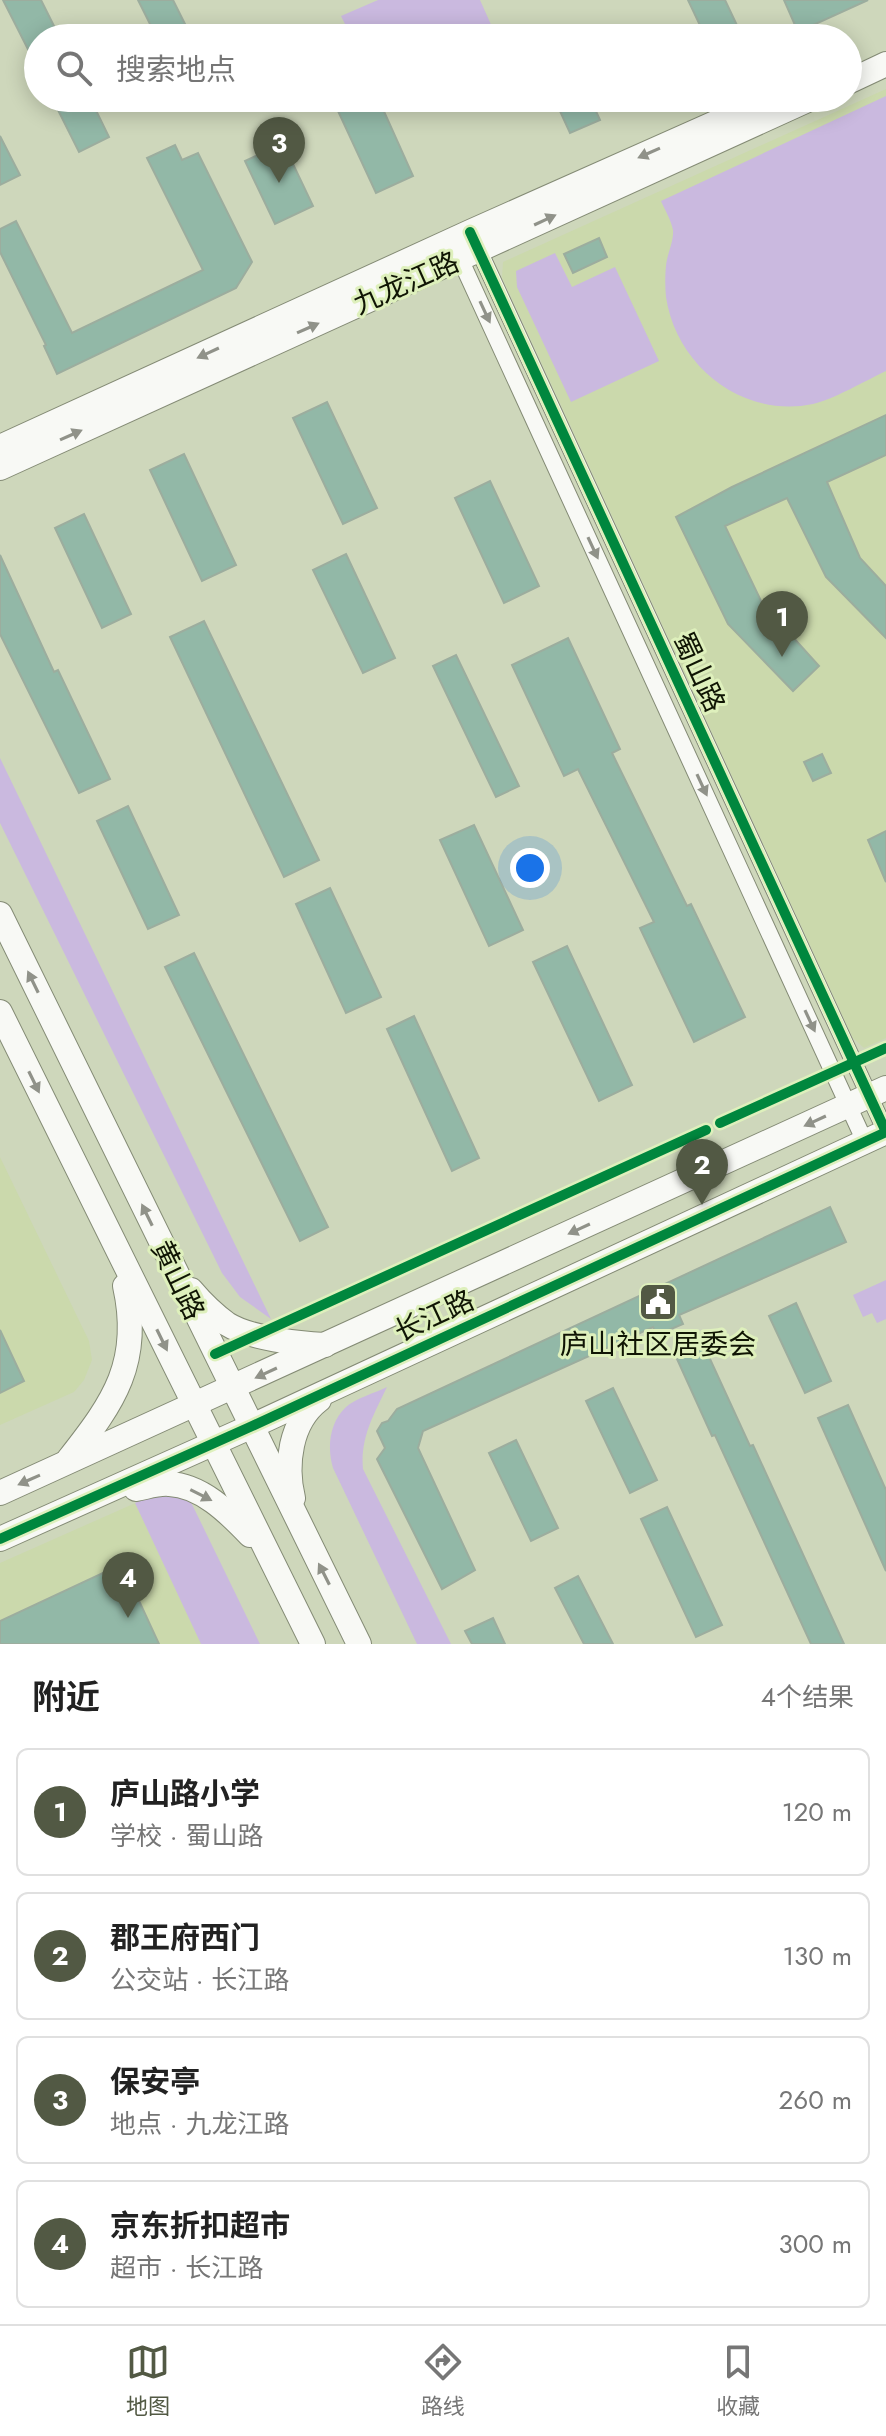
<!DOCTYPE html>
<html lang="zh">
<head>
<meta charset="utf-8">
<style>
	:root { --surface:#fff; --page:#f2f2f2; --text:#222; --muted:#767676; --line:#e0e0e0; --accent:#525944 }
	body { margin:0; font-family:Jost,"Noto Sans SC",sans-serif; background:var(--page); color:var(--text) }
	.you { position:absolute; left:530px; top:868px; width:28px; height:28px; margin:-20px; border:6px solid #fff; border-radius:50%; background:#1a73e8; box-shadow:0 0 0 12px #1a73e833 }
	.badge { display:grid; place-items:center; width:52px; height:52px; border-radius:50%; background:var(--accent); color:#fff; font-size:26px; font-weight:700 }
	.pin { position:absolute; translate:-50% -66px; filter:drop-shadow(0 2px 4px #0008) }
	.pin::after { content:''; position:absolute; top:42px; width:28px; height:24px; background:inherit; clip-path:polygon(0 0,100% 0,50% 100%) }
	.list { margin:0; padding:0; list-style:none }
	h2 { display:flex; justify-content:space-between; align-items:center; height:104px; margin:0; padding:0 32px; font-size:34px }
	h2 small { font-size:26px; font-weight:400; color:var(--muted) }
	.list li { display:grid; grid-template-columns:52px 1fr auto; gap:24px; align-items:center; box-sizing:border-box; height:128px; margin:0 16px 16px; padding:0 16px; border:2px solid var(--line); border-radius:12px }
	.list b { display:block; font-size:30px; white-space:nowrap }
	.list p { margin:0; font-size:26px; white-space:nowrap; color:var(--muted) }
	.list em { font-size:26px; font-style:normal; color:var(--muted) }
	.icon { flex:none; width:44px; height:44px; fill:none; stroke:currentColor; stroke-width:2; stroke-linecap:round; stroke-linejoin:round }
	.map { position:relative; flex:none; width:886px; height:1644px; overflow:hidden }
	.search { position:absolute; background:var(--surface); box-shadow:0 4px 20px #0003; left:24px; right:24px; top:24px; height:88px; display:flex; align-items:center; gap:20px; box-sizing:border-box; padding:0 28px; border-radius:44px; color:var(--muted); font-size:30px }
	.sheet { height:680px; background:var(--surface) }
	nav { display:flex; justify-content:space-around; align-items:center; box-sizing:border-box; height:112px; border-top:2px solid var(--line); background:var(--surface); font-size:22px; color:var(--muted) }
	nav a { display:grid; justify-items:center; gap:4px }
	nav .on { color:var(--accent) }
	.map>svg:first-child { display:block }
</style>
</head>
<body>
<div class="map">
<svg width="886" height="1644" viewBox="0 0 886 1644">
	<rect width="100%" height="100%" fill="#ced7bb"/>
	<g fill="#cbd9ac">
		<polygon points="886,89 886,1038 864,1048 853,1038 502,277 503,262"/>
		<polygon points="0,1157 89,1341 92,1360 84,1380 74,1392 0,1425"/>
		<polygon points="158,1493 260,1644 0,1644 0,1563"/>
	</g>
	<g fill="#cab9df">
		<polygon points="378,0 480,0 497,38 319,38 346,26 341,16"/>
		<path d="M886,96V371C867,380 832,400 813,404C742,419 676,365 666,297C665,287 665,275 666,266C667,254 674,241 673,230C671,220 665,210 661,201Z"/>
		<polygon points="555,253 572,287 615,267 659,361 571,402 517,287 516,271"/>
		<polygon points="0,758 271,1319 240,1297 222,1273 0,823"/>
		<polygon points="886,1280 886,1319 877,1323 872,1313 863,1317 853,1295"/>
		<path d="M387,1387C374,1414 360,1438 363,1469L451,1644H417L333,1468C327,1448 329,1423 346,1407C356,1398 375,1393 387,1387Z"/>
		<polygon points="158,1493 188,1496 260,1644 201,1644 135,1503"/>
	</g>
	<g fill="#92b8a7" stroke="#9cad9e" stroke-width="2">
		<polygon points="3,0 41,0 60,38 38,38 38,69"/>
		<polygon points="138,0 173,0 192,38 157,38"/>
		<polygon points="688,0 725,0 743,38 706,38"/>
		<polygon points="784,0 868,0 798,32"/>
		<polygon points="52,98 90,98 109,137 79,152"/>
		<polygon points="332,98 378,98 413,176 376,193"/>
		<polygon points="554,98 590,98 600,120 570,133"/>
		<polygon points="0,136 20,175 0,185"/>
		<polygon points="283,143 313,206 275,224 245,161"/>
		<polygon points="175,145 182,160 198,153 252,262 236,288 57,374 44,346 46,345 0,252 0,229 16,221 72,333 203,270 147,158"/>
		<polygon points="599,238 607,257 573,273 564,254"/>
		<polygon points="327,402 377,508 343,524 293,418"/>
		<polygon points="886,415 886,455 827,482 860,558 886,586 886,638 826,577 787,498 725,526 762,603 819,666 793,691 728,624 676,517 732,487"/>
		<polygon points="184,454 236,565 202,581 150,470"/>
		<polygon points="490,481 539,586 504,603 455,498"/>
		<polygon points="84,514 131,614 102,628 55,528"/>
		<polygon points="346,554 395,658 363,673 313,570"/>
		<polygon points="0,555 54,672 58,670 110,779 79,793 0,634"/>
		<polygon points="204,621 319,860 284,877 170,637"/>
		<polygon points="568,638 620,749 612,753 687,906 691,904 745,1017 694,1042 640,928 654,922 578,769 564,776 512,665"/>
		<polygon points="456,655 519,786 496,797 433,666"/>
		<polygon points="822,754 831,773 813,781 804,762"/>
		<polygon points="128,806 179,915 148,929 97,821"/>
		<polygon points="474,825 523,930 489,946 440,840"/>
		<polygon points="886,831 886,882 868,840"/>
		<polygon points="330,888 381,997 346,1013 296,904"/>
		<polygon points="567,946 632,1085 599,1101 533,962"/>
		<polygon points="194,953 328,1227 300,1241 165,967"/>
		<polygon points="414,1016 479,1158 452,1171 387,1029"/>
		<polygon points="830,1207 846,1242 679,1315 683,1324 657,1335 653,1327 423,1431 418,1448 475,1570 442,1589 377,1459 385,1448 377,1431 382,1423 388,1421 397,1409"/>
		<polygon points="796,1303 831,1381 805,1393 769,1316"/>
		<polygon points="0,1330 24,1381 0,1393"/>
		<polygon points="704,1346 750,1446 753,1445 844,1644 811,1644 715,1435 712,1436 677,1359"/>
		<polygon points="613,1388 657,1480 630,1493 586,1401"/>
		<polygon points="848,1405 886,1490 886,1571 818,1418"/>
		<polygon points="516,1440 558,1528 531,1541 489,1453"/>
		<polygon points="667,1507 722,1625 696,1637 641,1519"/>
		<polygon points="122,1564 159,1644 0,1644 0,1621"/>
		<polygon points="578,1576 613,1644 584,1644 555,1588"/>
		<polygon points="493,1618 505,1644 472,1644 465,1631"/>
	</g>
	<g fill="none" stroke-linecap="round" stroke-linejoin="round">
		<defs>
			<g id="street">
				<polyline points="476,244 886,1132"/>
				<polyline points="456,250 865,1142"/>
			</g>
			<g id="secondary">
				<polyline points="848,82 886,64"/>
				<polyline points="0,447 470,232 771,98"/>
				<polyline points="0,468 812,98"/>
				<polyline points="0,914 359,1644"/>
				<polyline points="0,1012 313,1644"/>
				<path d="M191,1290C202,1303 213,1314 227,1324C249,1338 299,1344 325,1345"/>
				<path d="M69,1459C114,1402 142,1362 125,1286"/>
				<path d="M136,1489C147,1487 158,1483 169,1484C201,1485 229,1513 250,1535"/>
				<polyline points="0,1493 886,1088"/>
				<path d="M293,1498C285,1465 290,1422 319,1400"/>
				<polyline points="0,1539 250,1427 886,1132"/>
			</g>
		</defs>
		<use href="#street" stroke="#848b75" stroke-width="18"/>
		<use href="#secondary" stroke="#848b75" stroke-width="26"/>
		<use href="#street" stroke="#f8f9f5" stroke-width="16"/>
		<use href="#secondary" stroke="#f8f9f5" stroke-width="24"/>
		<defs>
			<g id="cycleway">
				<polyline points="470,232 886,1132"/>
				<polyline points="720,1123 886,1048"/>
				<polyline points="215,1354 706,1130"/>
				<polyline points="0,1539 250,1427 886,1132"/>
			</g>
		</defs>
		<use href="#cycleway" stroke="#def0bc" stroke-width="15"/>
		<use href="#cycleway" stroke="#00873e" stroke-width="10"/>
	</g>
	<defs><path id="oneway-solid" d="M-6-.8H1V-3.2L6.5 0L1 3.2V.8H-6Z" transform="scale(2)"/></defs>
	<g fill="#909289">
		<use href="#oneway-solid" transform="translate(649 153) rotate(156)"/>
		<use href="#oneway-solid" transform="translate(545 220) rotate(-25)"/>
		<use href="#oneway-solid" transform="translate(485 312) rotate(65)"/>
		<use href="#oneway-solid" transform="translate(308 328) rotate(-24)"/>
		<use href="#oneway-solid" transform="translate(208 353) rotate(155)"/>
		<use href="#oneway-solid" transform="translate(71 435) rotate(-24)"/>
		<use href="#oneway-solid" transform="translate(593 548) rotate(65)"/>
		<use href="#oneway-solid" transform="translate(702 785) rotate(65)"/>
		<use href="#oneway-solid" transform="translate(33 982) rotate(-116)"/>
		<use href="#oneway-solid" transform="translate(810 1021) rotate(65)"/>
		<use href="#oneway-solid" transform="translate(34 1082) rotate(64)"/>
		<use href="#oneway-solid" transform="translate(815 1121) rotate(155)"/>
		<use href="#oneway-solid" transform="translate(147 1215) rotate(-116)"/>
		<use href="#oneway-solid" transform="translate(579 1229) rotate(155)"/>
		<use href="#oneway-solid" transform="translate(162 1340) rotate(64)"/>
		<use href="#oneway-solid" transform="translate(266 1373) rotate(155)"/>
		<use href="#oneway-solid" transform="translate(29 1480) rotate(156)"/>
		<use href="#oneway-solid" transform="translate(201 1495) rotate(27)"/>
		<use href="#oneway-solid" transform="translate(324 1574) rotate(-117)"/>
	</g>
	<defs>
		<symbol id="civic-square" viewBox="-11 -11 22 22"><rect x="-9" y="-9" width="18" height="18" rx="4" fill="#525944" stroke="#def0bc"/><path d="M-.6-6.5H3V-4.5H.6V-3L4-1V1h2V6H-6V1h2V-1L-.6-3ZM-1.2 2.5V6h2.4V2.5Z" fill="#fff"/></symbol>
	</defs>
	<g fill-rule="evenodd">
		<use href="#civic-square" x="636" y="1280" width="44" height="44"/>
	</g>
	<g text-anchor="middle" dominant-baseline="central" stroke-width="6" stroke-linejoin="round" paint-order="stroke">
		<g font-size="28" fill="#101504" stroke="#def0bc">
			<text transform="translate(406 283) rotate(-24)">九龙江路</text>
			<text transform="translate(699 672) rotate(65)">蜀山路</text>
			<text transform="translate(178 1280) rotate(64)">黄山路</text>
			<text transform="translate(434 1316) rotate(-25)">长江路</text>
		</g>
		<g font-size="28" fill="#101504" stroke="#def0bc">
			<text x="658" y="1344">庐山社区居委会</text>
		</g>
	</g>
</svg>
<div class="you"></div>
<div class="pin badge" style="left:782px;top:657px">1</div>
<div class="pin badge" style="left:702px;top:1205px">2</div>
<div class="pin badge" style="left:279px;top:183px">3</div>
<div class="pin badge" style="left:128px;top:1618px">4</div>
<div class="search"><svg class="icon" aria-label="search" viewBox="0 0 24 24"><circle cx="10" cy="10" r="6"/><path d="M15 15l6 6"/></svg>搜索地点</div>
</div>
<section class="sheet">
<h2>附近<small>4个结果</small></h2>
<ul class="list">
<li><span class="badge">1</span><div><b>庐山路小学</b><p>学校 · 蜀山路</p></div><em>120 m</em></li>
<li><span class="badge">2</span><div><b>郡王府西门</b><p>公交站 · 长江路</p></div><em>130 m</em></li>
<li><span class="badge">3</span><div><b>保安亭</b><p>地点 · 九龙江路</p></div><em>260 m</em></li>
<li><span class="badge">4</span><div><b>京东折扣超市</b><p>超市 · 长江路</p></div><em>300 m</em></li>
</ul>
</section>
<nav>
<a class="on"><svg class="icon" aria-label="map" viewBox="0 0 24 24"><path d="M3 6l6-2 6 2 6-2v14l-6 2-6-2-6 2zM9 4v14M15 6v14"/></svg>地图</a>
<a><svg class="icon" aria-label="directions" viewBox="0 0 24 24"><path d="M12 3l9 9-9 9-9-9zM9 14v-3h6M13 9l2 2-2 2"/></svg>路线</a>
<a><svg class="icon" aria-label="saved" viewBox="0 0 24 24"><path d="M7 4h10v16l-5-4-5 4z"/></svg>收藏</a>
</nav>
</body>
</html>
